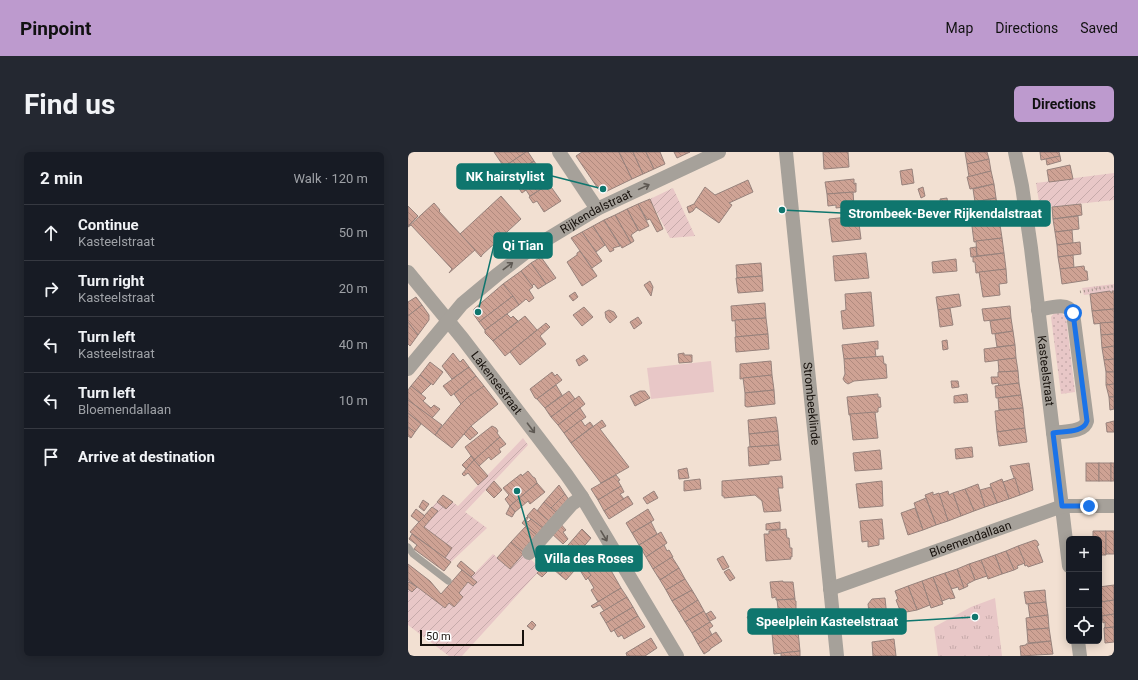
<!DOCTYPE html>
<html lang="en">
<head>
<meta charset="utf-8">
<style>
	:root { --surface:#171b24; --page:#242831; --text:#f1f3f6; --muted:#9ea1a6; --line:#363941; --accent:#bd9ace }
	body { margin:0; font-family:Roboto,sans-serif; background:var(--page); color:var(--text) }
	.controls { position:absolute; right:12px; bottom:12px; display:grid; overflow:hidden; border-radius:6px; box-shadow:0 2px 10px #0003 }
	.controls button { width:36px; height:36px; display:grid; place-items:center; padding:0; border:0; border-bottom:1px solid var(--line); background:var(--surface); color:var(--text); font:20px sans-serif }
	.scale { position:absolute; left:12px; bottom:10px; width:104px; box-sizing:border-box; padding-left:4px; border:2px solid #17110c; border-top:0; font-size:11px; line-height:14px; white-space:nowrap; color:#17110c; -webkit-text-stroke:3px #fff; paint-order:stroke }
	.stop { position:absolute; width:12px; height:12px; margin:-9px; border:3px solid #1a73e8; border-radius:50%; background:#fff }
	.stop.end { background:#1a73e8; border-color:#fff; box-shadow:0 1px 4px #0008 }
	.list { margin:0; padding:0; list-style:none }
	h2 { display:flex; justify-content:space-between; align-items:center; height:52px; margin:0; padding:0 16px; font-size:17px }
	h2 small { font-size:13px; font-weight:400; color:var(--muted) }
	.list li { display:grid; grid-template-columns:26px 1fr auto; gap:12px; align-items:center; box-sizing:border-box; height:56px; padding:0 16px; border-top:1px solid var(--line) }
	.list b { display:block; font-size:15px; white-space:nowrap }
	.list p { margin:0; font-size:13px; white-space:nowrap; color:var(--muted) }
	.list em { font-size:13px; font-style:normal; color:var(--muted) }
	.icon { flex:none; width:22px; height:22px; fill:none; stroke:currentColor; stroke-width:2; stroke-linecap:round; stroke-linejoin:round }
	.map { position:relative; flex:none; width:706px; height:504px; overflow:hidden; border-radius:6px }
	header { display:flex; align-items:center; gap:24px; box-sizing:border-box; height:56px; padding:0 20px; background:var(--accent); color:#111 }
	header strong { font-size:19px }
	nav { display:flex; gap:22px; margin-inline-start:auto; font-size:14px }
	.intro { display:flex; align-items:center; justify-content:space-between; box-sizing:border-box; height:96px; padding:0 24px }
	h1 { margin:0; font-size:28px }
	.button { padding:10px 18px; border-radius:6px; background:var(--accent); color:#111; font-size:14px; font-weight:700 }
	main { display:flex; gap:24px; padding:0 24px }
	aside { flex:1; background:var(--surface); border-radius:6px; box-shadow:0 2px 10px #0003 }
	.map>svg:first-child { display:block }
</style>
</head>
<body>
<header>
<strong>Pinpoint</strong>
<nav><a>Map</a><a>Directions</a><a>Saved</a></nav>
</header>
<div class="intro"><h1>Find us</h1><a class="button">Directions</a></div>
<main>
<aside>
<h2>2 min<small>Walk · 120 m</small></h2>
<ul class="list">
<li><svg class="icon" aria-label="ahead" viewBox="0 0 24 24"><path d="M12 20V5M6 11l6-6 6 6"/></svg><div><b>Continue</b><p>Kasteelstraat</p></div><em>50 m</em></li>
<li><svg class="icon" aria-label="right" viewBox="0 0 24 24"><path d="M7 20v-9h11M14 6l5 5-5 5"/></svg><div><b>Turn right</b><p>Kasteelstraat</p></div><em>20 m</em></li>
<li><svg class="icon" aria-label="left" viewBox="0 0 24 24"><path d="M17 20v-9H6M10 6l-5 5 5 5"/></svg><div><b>Turn left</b><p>Kasteelstraat</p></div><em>40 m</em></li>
<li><svg class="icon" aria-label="left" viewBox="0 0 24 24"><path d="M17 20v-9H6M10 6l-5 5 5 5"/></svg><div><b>Turn left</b><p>Bloemendallaan</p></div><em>10 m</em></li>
<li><svg class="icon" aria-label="arrive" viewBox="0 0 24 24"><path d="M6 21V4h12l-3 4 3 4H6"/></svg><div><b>Arrive at destination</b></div></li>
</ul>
</aside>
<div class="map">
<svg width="706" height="504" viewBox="0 0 706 504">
	<defs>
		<pattern id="grass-dots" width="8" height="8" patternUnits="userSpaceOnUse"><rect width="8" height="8" fill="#e8c7c7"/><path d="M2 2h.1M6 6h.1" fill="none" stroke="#c6aaaa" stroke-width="1.8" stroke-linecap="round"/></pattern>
		<pattern id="park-tufts" width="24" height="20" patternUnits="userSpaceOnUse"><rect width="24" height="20" fill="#e8c7c7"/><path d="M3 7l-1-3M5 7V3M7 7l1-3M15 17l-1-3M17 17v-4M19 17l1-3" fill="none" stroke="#c6aaaa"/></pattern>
		<pattern id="garden-furrows" width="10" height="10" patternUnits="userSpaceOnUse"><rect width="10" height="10" fill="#e8c7c7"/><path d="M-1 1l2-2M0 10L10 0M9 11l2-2" fill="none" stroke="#c6aaaa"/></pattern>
		<pattern id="building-back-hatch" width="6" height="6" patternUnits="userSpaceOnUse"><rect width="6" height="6" fill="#cea294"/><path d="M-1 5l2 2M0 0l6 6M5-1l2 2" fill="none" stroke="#b08a7e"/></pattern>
	</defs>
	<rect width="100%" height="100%" fill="#f2e0d2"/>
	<polygon fill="url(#grass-dots)" points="646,161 653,161 658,165 667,240 653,242 643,165"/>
	<g fill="url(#park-tufts)">
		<polygon points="706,132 706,139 676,143 674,136"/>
		<polygon points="587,446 594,504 530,504 526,475 563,455"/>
	</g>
	<g fill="url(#garden-furrows)">
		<polygon points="706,21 706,48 632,56 628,31"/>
		<polygon points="265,36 287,84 262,86 242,47"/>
		<polygon points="115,286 120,293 57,360 79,376 43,410 2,380 35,343 50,354"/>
		<polygon points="116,401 133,417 54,504 41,504 0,473 0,428 41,451 46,455 55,445 51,441 60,430 66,434 69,430 63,425 85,402 102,417"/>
	</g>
	<polygon fill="#e8c7c7" points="303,209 306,240 243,247 239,216"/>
	<g fill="url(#building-back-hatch)" stroke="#97827c">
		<polygon points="86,0 118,0 96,15"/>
		<polygon points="118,0 120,0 126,9 104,23 97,14"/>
		<polygon points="174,0 211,0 224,27 197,40 191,38 168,4"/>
		<polygon points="211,0 225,0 235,22 224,27"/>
		<polygon points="225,0 238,0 246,17 235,22"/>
		<polygon points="238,0 252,0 257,12 246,17"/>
		<polygon points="266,0 282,0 269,6"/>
		<polygon points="415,0 440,0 441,15 416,17"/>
		<polygon points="557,0 579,0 581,7 559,12"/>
		<polygon points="632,0 651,0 652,4 633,8"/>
		<polygon points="652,4 653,9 639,13 638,7"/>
		<polygon points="581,7 583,19 561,25 559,12"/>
		<polygon points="126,9 133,19 109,36 102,25"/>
		<polygon points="662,13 665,27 641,30 639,18"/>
		<polygon points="504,17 506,31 494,33 492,19"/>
		<polygon points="133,19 141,32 122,44 118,38 114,41 110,35"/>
		<polygon points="583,19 586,32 562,37 559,25"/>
		<polygon points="446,27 446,32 448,31 448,40 419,42 417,30"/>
		<polygon points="340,28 345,40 321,51 324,53 311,71 288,55 285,59 281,61 279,55 286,52 297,35 307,43"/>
		<polygon points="141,32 153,49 136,60 129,49 125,51 121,45"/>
		<polygon points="586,32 588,46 567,50 565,37"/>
		<polygon points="515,35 517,44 513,46 510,37"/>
		<polygon points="445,40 446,54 428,56 428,53 420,54 419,42"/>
		<polygon points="93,44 113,67 74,103 73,105 52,82"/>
		<polygon points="539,46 540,53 533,54 532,47"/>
		<polygon points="588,46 594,86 566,90 561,51"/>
		<polygon points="242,47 255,77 249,80 242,67 239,68 230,52"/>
		<polygon points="26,51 32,58 31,59 67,98 41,121 44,117 3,73 0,75"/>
		<polygon points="230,52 241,74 231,79 219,57"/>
		<polygon points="673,52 674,63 645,67 644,55"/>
		<polygon points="0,54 10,64 0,74"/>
		<polygon points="219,57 230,78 223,83 226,89 223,91 207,63"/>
		<polygon points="207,63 223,91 214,96 196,68"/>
		<polygon points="450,64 453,87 424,90 421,67"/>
		<polygon points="670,64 671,77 647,80 645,67"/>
		<polygon points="196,68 212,94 205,96 206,98 202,100 185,74"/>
		<polygon points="185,74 197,93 188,100 174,80"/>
		<polygon points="664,78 665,91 649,93 647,80"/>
		<polygon points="174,80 194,109 184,116 163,86"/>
		<polygon points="594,86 596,101 569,104 568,89"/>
		<polygon points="672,90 673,102 650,105 649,93"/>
		<polygon points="568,95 569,104 563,105 562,96"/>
		<polygon points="172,99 189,124 174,134 159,110 169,103 169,101"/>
		<polygon points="458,101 461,126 427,129 425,104"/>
		<polygon points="596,101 598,117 568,121 567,110 565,110 565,105"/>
		<polygon points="665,103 666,116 652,117 650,105"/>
		<polygon points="133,105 148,126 138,132 123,111"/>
		<polygon points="548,107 549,119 525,121 524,110"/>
		<polygon points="123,111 138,132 130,137 126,132 124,134 113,119"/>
		<polygon points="353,111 354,124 329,126 328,113"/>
		<polygon points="676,114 677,119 679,119 680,128 654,132 652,117"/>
		<polygon points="598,117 599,131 591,132 592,143 575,145 571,120"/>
		<polygon points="113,119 125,135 121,138 126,146 121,150 118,147 111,153 95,132"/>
		<polygon points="354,124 355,139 330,141 328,126"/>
		<polygon points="242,129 245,135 243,144 236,133"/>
		<polygon points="95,132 105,144 71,170 66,163 66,157"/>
		<polygon points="702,139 703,141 704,141 704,139 706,139 706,157 684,159 682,142"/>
		<polygon points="167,140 170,145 165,149 161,144"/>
		<polygon points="463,140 466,174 435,177 433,159 438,158 437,142"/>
		<polygon points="551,142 553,154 530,158 528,145"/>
		<polygon points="105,144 111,153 77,178 71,170"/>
		<polygon points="8,145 14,153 0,164 0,150"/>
		<polygon points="357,151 358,166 324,169 323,154"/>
		<polygon points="14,153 21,163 21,168 10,183 0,170 0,164"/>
		<polygon points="602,154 603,166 576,169 574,157"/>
		<polygon points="176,155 185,165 174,174 165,163"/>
		<polygon points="542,156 545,173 532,175 530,158"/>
		<polygon points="706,157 706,170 686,172 684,159"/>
		<polygon points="201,158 206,160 209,165 202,171 198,166 197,160"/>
		<polygon points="99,162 103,166 105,164 110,169 85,189 77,181 77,178"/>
		<polygon points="117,164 129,178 97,204 85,189"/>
		<polygon points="230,165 234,171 226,177 222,170"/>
		<polygon points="358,166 360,182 328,185 327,168"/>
		<polygon points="603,166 605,179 584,182 582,169"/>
		<polygon points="0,170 10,183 2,194 0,192"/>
		<polygon points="706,170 706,182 693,183 692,171"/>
		<polygon points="138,171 142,175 132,184 138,192 112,213 102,200"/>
		<polygon points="605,179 607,193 589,195 587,182"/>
		<polygon points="360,182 361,197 328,200 327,185"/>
		<polygon points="706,182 706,194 694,196 693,183"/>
		<polygon points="539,188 540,197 535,198 534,189"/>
		<polygon points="470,189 470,197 467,197 468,205 436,207 434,193"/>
		<polygon points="607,193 608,206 577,210 576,197"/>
		<polygon points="706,194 706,207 696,208 694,196"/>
		<polygon points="45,201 52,210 55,207 61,215 44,227 34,214"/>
		<polygon points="276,201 276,203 284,203 284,210 271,211 270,202"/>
		<polygon points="176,203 180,208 171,214 168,208"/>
		<polygon points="475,204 476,212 478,212 479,226 446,229 440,232 437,230 435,227 437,222 436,207"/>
		<polygon points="608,206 610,219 591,220 590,208"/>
		<polygon points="706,207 706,220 698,220 696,208"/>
		<polygon points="363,209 364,223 332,227 332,212"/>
		<polygon points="22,210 35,220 25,233 12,223"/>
		<polygon points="61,215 68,224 43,244 35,234"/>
		<polygon points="610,219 611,231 591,234 590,231 584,232 583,225 590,225 590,220"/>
		<polygon points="144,220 147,224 149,222 154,228 129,247 127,246 122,237"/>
		<polygon points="698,220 706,220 706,232 698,233"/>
		<polygon points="12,223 23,232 13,242 3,234"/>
		<polygon points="364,223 366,238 337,241 335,226"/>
		<polygon points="68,224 76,234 53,252 46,242"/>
		<polygon points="543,229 550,229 551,235 544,236"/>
		<polygon points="611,231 613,243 588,246 587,234"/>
		<polygon points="706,232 706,245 701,245 698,233"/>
		<polygon points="148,233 154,243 137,256 129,247"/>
		<polygon points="3,234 18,246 15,249 23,256 26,253 32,257 24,266 0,248 0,238"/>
		<polygon points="76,234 90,252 63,274 44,296 27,283 50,255 60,245"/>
		<polygon points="366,238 367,252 339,255 337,254 337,241"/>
		<polygon points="161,239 167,247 143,265 137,256"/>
		<polygon points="232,239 237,239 242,246 227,254 222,244"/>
		<polygon points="470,242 470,245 472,245 473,255 470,256 470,260 441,263 439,245"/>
		<polygon points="559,242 560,250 546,251 546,244"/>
		<polygon points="613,243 615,256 591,258 590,246"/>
		<polygon points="171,244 177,252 150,273 143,265"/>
		<polygon points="701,245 706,245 706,257 702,258"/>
		<polygon points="0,248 34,273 27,283 0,261"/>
		<polygon points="172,256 178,265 156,281 150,273"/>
		<polygon points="615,256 617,276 589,280 587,259"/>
		<polygon points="467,260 470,286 445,288 442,262"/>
		<polygon points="0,261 13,272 7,280 0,275"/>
		<polygon points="368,265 370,279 341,282 340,268"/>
		<polygon points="173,268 177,274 182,270 185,274 163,291 156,281"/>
		<polygon points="194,268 198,274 192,277 221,315 193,331 163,291"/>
		<polygon points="706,269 706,280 699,280 698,271"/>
		<polygon points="63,274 70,281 62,288 56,282"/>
		<polygon points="84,274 88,276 90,279 89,281 92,285 66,308 57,295"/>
		<polygon points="0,275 7,280 3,286 0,284"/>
		<polygon points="617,276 619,290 591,294 589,280"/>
		<polygon points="370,279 371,293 342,295 341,282"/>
		<polygon points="92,285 98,292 91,297 93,300 83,308 81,305 71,314 66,308"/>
		<polygon points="371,293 373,308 361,309 361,312 341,314 340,295"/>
		<polygon points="564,295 565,305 548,307 547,297"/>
		<polygon points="472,298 474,317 447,319 445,301"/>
		<polygon points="63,304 66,308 58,317 54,313"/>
		<polygon points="66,308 80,324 70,333 60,321 56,324 54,322"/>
		<polygon points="621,311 625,338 612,343 602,314"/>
		<rect x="678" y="311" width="13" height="18"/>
		<rect x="691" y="311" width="12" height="18"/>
		<rect x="703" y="311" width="3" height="18"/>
		<polygon points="279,316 281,326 271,327 270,318"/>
		<polygon points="120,319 125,325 127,326 129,331 102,354 97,347 101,343 95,336 113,322 114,324"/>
		<polygon points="208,323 212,328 210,329 213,334 190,348 183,337"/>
		<polygon points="374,324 375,336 370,336 373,359 356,360 354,349 347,343 316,346 316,344 314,344 314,329"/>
		<polygon points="607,326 612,343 601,347 595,330"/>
		<polygon points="292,327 293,337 276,339 276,329"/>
		<polygon points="594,327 601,347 589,351 582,332"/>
		<polygon points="86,329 94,338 86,346 78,338"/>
		<polygon points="474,329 475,354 451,356 448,332"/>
		<polygon points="129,331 137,340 122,352 120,349 107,360 102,354"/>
		<polygon points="570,332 577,355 566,359 557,337"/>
		<polygon points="151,333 157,342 143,356 136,350"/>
		<polygon points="213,334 216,340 212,342 216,347 196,359 190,348"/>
		<polygon points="583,335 589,351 577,355 572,338"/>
		<polygon points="557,337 566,359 553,364 545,341"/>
		<polygon points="246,339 250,346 239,352 235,346"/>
		<polygon points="540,339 541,343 545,341 553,364 540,369 531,342"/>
		<polygon points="525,340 525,343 531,341 540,369 528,373 517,343"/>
		<polygon points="157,342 161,348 150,362 143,356"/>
		<polygon points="35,343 45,350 38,357 29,350"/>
		<polygon points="220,344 225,352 201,367 196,359"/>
		<polygon points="518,346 528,373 515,378 506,351"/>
		<polygon points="15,348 21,352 16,359 11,355"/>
		<polygon points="136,350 150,362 142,370 129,359"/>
		<polygon points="102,354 107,360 104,365 98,362"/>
		<polygon points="24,355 30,359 16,375 44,396 37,406 2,380"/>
		<polygon points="126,356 142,370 136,377 119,364"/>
		<polygon points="507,356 515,378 500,383 493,361"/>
		<polygon points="8,357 17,364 11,370 3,364"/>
		<polygon points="240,357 246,368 224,381 218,371"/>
		<polygon points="119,365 120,366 118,369 120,370 123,367 136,377 130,384 114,371"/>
		<polygon points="474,367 476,387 471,387 471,393 460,395 460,389 454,390 452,369"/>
		<polygon points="151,370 158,378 155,380 160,387 155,392 142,380"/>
		<polygon points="243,370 249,382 231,393 224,381"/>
		<polygon points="372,370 372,377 358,378 358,372"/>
		<polygon points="118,374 130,384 116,401 103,390"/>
		<polygon points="174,377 183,386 152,423 145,417 151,410 147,408"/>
		<polygon points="378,377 379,386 381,386 382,396 384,396 384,405 382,405 383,407 358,409 356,382 361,382 361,379"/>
		<polygon points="685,379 698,379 698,403 691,403 691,387 685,387"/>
		<rect x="698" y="379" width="8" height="23"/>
		<polygon points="253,380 259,391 238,405 231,393"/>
		<polygon points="4,382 43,410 36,419 6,397 9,393 1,387"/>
		<polygon points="627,388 629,389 631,393 629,394 635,410 620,415 619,413 617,414 610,394"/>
		<polygon points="103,390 116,401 102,417 89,406"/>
		<polygon points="256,393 259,399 261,398 265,405 245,417 238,405"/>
		<polygon points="610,394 617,411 609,414 610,416 606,418 598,399"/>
		<polygon points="191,399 197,408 180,419 183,423 178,428 170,415 176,409"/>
		<polygon points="598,399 606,418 594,422 587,403"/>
		<polygon points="587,403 594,422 580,427 573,408"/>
		<polygon points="132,404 136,408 135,409 136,411 133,414 128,409"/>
		<polygon points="315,404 321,415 315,418 309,407"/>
		<polygon points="264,405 271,416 252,428 245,417"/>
		<polygon points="197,408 213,436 190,450 183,438 186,436 180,426 183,423 180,419"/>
		<polygon points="573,408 579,424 567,428 561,412"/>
		<polygon points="53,409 67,421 63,425 49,414"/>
		<polygon points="0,412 22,429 33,442 54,418 69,430 65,434 60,430 51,441 55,445 46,455 41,451 37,456 0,428"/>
		<polygon points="561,412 567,428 559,432 560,434 556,436 549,417"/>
		<polygon points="160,414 166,419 158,428 152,423"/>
		<polygon points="135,415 139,420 134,425 129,421"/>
		<polygon points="271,416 277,427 258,438 252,428"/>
		<polygon points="321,417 327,426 322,429 316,420"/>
		<polygon points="549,417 556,436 551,438 550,435 543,437 537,421"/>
		<polygon points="537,421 547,446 542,447 542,446 534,449 525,425"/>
		<polygon points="525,425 535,452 523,456 514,429"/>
		<polygon points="277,427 284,438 264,449 258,438"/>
		<polygon points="375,429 375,430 385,430 387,447 368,448 368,445 364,446 362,430"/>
		<polygon points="514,429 522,453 509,458 500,434"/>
		<polygon points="1,430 9,435 4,440 0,437 0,431"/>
		<polygon points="706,433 706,448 693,450 691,435"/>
		<polygon points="500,434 509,458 493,461 488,448 490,447 487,439"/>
		<polygon points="213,436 219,445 196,459 192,453 185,456 183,454"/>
		<polygon points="284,438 290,448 271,460 264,449"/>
		<polygon points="637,438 638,450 618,452 616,440"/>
		<polygon points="219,445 225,455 198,471 192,461"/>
		<polygon points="477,446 480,475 463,477 460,452 464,447"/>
		<polygon points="387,447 387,449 388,449 388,462 371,464 369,448"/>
		<polygon points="290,448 296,459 277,470 271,460"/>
		<polygon points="706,448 706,462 694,464 693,450"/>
		<polygon points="638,450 640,463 622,466 620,452"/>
		<polygon points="225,455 230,464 203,480 198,471"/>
		<polygon points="296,459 302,470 284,481 277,470"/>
		<polygon points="303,459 308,466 302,469 298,462"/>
		<polygon points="346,460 350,468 343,472 339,465"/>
		<polygon points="706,462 706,475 696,476 697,475 697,470 695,471 694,464"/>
		<polygon points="640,463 641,476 619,478 618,466"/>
		<polygon points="230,464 237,475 216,487 214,483 210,485 206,478"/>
		<polygon points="124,469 128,473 124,478 119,474"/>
		<polygon points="302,470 305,474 301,477 304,483 290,492 284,481"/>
		<polygon points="706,475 706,490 697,491 696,476"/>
		<polygon points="641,476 643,489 620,491 619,478"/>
		<polygon points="390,479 392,499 366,502 364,481"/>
		<polygon points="308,480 314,489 302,497 302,498 296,502 290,492"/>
		<polygon points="243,486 249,496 237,504 219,504 218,501"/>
		<polygon points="486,487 488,504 465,504 464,490"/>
		<polygon points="643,489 645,502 613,504 612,494 618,493 618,492"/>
		<polygon points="392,499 392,504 373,504 373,501"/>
	</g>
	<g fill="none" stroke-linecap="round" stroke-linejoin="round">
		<polyline stroke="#a3958b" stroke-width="2.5" stroke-dasharray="1 3" stroke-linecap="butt" points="672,140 706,134"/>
		<polyline stroke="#a6a19a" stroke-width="7" points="0,395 5,402 40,429"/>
		<g stroke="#a6a19a" stroke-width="14">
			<polyline points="151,0 189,57"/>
			<path id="s1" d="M378,0L429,504"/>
			<path id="s2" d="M607,0L614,34L623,96L661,414"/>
			<path id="s3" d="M0,120L55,187L158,322L174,345L269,504"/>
			<path d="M630,158C641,156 659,149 665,161L679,269C676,281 655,279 645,281"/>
			<path id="s4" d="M0,217L54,152L90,122L121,98L189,57L311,0"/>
			<polyline points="121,401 164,352 174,345"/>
			<path id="s5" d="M422,437L649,356L658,354H706"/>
			<polyline points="670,489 672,504"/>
		</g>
	</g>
	<defs><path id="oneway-shaft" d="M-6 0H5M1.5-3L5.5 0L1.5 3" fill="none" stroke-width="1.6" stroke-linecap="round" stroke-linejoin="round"/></defs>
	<g stroke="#5e5953">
		<use href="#oneway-shaft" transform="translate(236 35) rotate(-25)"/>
		<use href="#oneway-shaft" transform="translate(100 114) rotate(-37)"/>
		<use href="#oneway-shaft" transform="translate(123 276) rotate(53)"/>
		<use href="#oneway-shaft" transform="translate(196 384) rotate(59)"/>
	</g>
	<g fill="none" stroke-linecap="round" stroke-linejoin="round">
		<path stroke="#1a73e8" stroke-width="5" d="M665,161L679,269C676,281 655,279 645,281L654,354H681"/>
	</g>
	<g text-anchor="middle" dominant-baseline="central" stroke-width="3.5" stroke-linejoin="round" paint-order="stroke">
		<g font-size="12" fill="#17110c" stroke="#fff">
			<text stroke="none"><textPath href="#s4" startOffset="248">Rijkendalstraat</textPath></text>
			<text stroke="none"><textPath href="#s2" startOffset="221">Kasteelstraat</textPath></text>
			<text stroke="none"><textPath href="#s3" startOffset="142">Lakensestraat</textPath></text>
			<text stroke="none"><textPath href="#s1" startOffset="253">Strombeeklinde</textPath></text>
			<text stroke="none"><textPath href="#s5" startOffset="149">Bloemendallaan</textPath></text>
		</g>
	</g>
	<path fill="none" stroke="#0f766e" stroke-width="1.5" d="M195 37L144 24M374 58L433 61M70 160L86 93M109 339L128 406M567 465L498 469"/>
	<g fill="#0f766e" stroke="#fff" stroke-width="1.5">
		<circle cx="195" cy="37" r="4"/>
		<circle cx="374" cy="58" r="4"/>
		<circle cx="70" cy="160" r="4"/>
		<circle cx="109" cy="339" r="4"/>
		<circle cx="567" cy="465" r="4"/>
	</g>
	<g fill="#0f766e" stroke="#0f766e" stroke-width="1.5">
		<rect x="49" y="12" width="95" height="25" rx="4"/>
		<rect x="433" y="49" width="209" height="25" rx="4"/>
		<rect x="86" y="81" width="58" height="25" rx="4"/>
		<rect x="128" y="394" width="106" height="25" rx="4"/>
		<rect x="340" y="457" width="158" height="25" rx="4"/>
	</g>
	<g font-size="13" text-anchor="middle" font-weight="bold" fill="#fff">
		<text x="97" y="29">NK hairstylist</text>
		<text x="537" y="66">Strombeek-Bever Rijkendalstraat</text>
		<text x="115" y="98">Qi Tian</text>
		<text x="181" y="411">Villa des Roses</text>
		<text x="419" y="474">Speelplein Kasteelstraat</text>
	</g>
</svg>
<div class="controls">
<button>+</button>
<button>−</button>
<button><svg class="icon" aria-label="locate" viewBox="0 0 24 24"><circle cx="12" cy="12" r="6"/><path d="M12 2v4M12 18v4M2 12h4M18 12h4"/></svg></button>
</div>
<div class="scale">50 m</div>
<div class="stop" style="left:665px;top:161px"></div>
<div class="stop end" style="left:681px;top:354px"></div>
</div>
</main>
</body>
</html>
